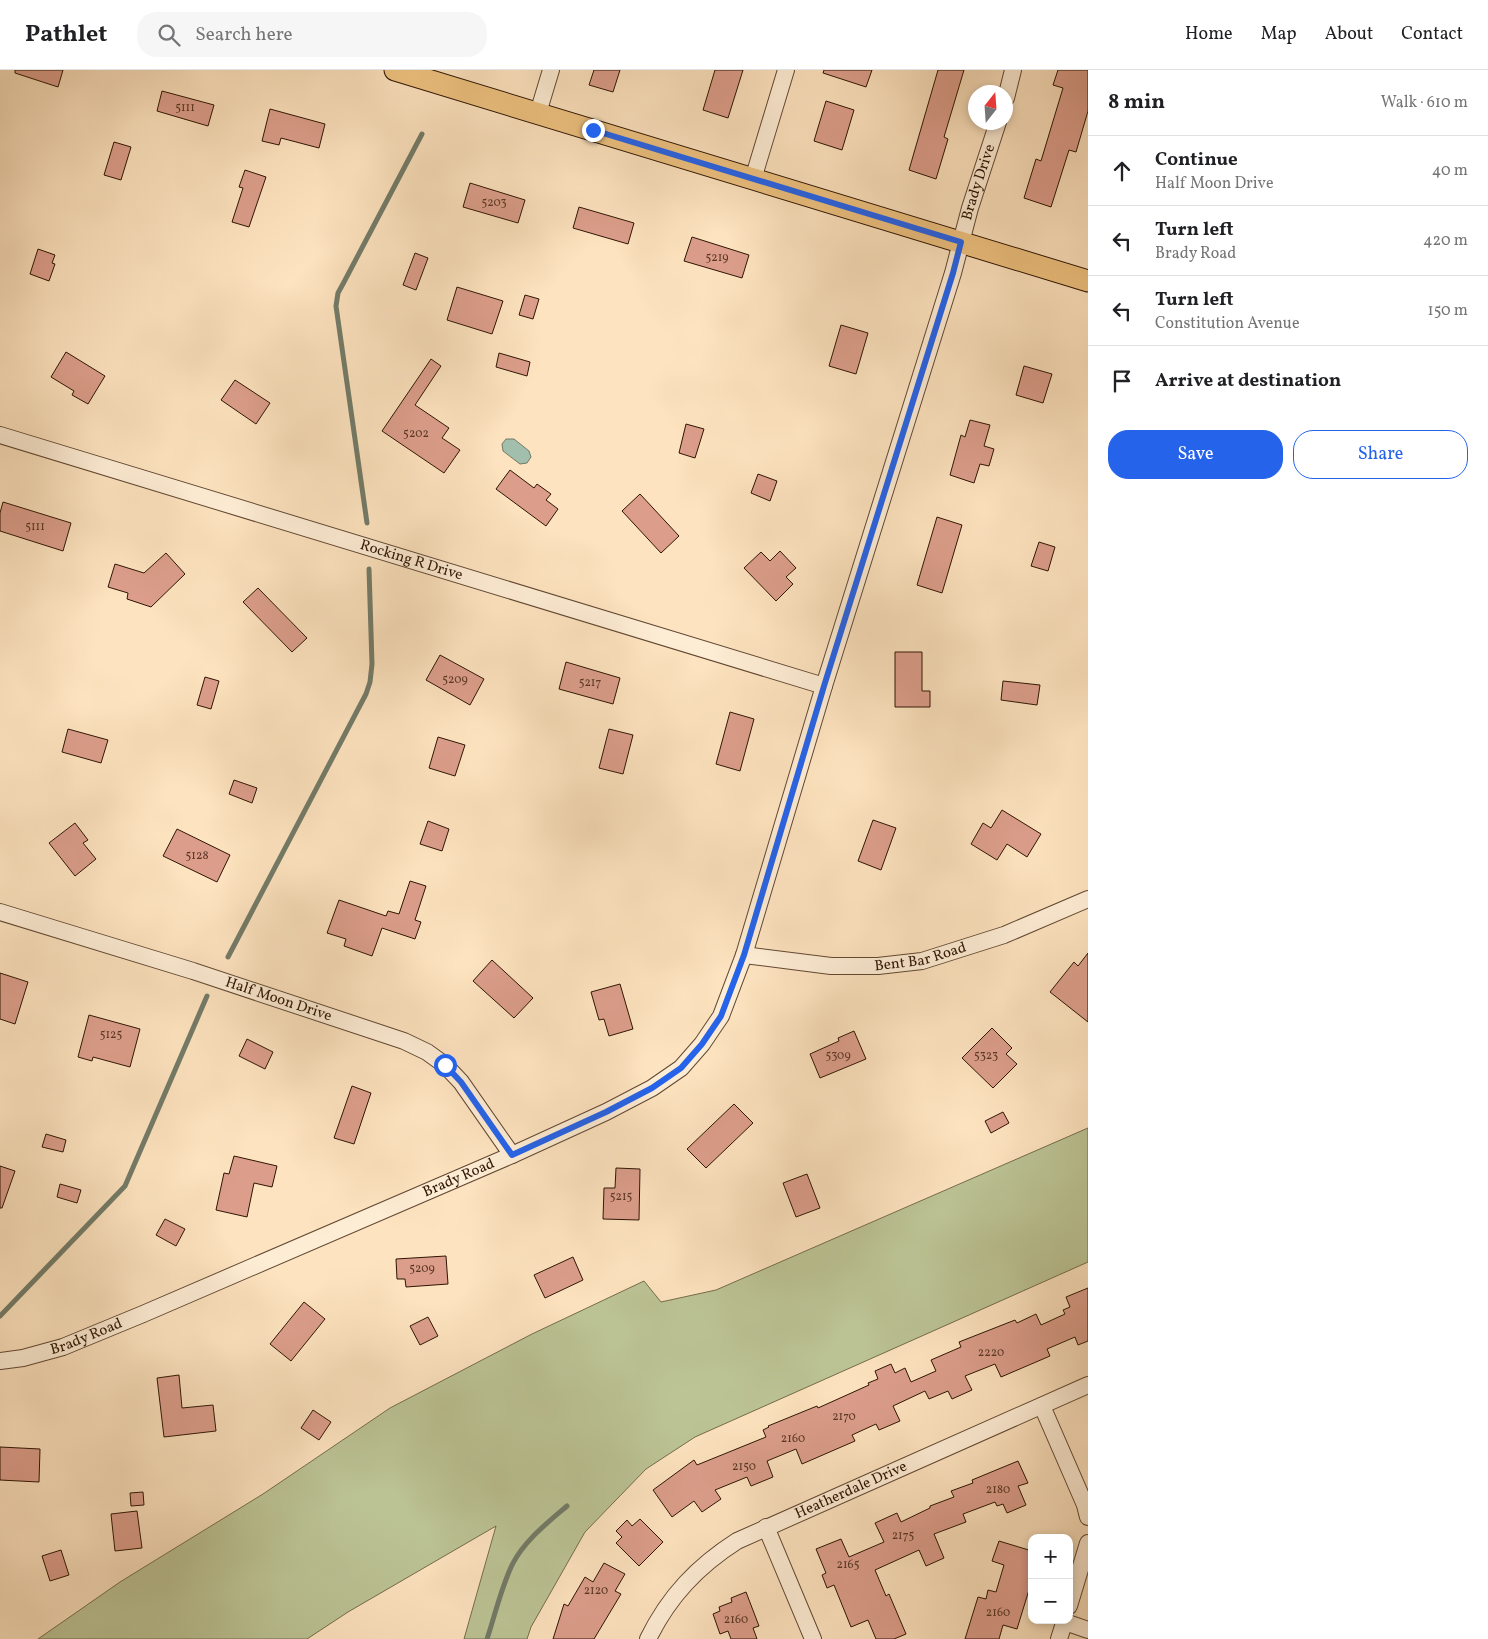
<!DOCTYPE html>
<html lang="en">
<head>
<meta charset="utf-8">
<style>
	:root { --surface:#fff; --page:#f6f6f6; --text:#202124; --muted:#757577; --line:#e0e0e0; --accent:#2563eb }
	body { margin:0; font-family:Vollkorn,serif; background:var(--page); color:var(--text) }
	.controls { position:absolute; right:15px; bottom:15px; display:grid; overflow:hidden; border-radius:10px; box-shadow:0 2px 8px #0003 }
	.controls button { width:45px; height:45px; display:grid; place-items:center; padding:0; border:0; border-bottom:1px solid var(--line); background:var(--surface); color:var(--text); font:25px sans-serif }
	.compass { position:absolute; left:968px; top:15px; width:45px; height:45px; border-radius:50%; background:var(--surface); box-shadow:0 2px 8px #0003; rotate:17deg }
	.stop { position:absolute; width:15px; height:15px; margin:-11px; border:4px solid #2563eb; border-radius:50%; background:#fff }
	.stop.end { background:#2563eb; border-color:#fff; box-shadow:0 1px 5px #0008 }
	.list { margin:0; padding:0; list-style:none }
	h2 { display:flex; justify-content:space-between; align-items:center; height:65px; margin:0; padding:0 20px; font-size:21px }
	h2 small { font-size:16px; font-weight:400; color:var(--muted) }
	.list li { display:grid; grid-template-columns:32px 1fr auto; gap:15px; align-items:center; box-sizing:border-box; height:70px; padding:0 20px; border-top:1px solid var(--line) }
	.list b { display:block; font-size:19px; white-space:nowrap }
	.list p { margin:0; font-size:16px; white-space:nowrap; color:var(--muted) }
	.list em { font-size:16px; font-style:normal; color:var(--muted) }
	.actions { display:flex; gap:10px; padding:15px 20px }
	.actions a { flex:1; padding:11px 0; border:1px solid var(--accent); border-radius:20px; text-align:center; font-size:18px; color:var(--accent) }
	.actions .main { background:var(--accent); color:#fff }
	.icon { flex:none; width:28px; height:28px; fill:none; stroke:currentColor; stroke-width:2; stroke-linecap:round; stroke-linejoin:round }
	.map { position:relative; flex:none; width:1088px; height:1569px; overflow:hidden }
	header { display:flex; align-items:center; gap:30px; box-sizing:border-box; height:70px; padding:0 25px; background:var(--surface); border-bottom:1px solid var(--line) }
	header strong { font-size:24px }
	nav { display:flex; gap:28px; margin-inline-start:auto; font-size:18px }
	.search { width:350px; height:45px; background:var(--page); display:flex; align-items:center; gap:12px; box-sizing:border-box; padding:0 18px; border-radius:20px; color:var(--muted); font-size:19px }
	main { display:flex }
	aside { flex:1; background:var(--surface) }
	.map>svg:first-child { display:block }
</style>
</head>
<body>
<header>
<strong>Pathlet</strong>
<div class="search"><svg class="icon" aria-label="search" viewBox="0 0 24 24"><circle cx="10" cy="10" r="6"/><path d="M15 15l6 6"/></svg>Search here</div>
<nav><a>Home</a><a>Map</a><a>About</a><a>Contact</a></nav>
</header>
<main>
<div class="map">
<svg width="1088" height="1569" viewBox="0 0 1088 1569">
	<rect width="100%" height="100%" fill="#fde3bf"/>
	<filter id="stains"><feTurbulence type="fractalNoise" baseFrequency=".004" numOctaves="4"/><feColorMatrix values="0 0 0 0 .2 0 0 0 0 .09 0 0 0 0 .02 0 0 0 .5 -.17"/></filter>
	<radialGradient id="worn" r=".72"><stop offset=".6" stop-color="#630" stop-opacity="0"/><stop offset="1" stop-color="#630" stop-opacity=".3"/></radialGradient>
	<polygon fill="#bcc495" stroke="#756c4c" points="1088,1058 1088,1192 695,1367 646,1399 585,1462 531,1557 527,1569 464,1569 496,1456 348,1542 307,1569 38,1569 120,1512 263,1424 390,1338 532,1264 644,1211 661,1232 716,1220"/>
	<polygon fill="#a1bfac" stroke="#737b68" points="506,369 514,369 529,381 531,387 527,393 520,394 503,381 502,374"/>
	<g fill="none" stroke-linecap="round" stroke-linejoin="round">
		<g stroke="#737b68" stroke-width="5">
			<polyline points="367,453 336,236 338,223 344,212 422,64"/>
			<polyline points="228,887 366,624 370,612 372,594 369,499"/>
			<polyline points="0,1246 125,1116 207,926"/>
			<path d="M487,1569C495,1545 501,1518 512,1495C524,1471 547,1453 567,1436"/>
		</g>
	</g>
	<g fill="#dc9e8b" stroke="#2e1503">
		<polygon points="15,0 63,0 58,17 15,3"/>
		<polygon points="594,0 620,0 613,22 589,15"/>
		<polygon points="715,0 743,0 728,48 703,40"/>
		<polygon points="824,0 872,0 866,17 823,3"/>
		<polygon points="938,0 964,0 944,67 948,69 936,109 909,100"/>
		<polygon points="1058,0 1088,0 1088,41 1076,82 1069,80 1051,137 1024,128 1036,89 1041,91 1063,18 1053,15"/>
		<polygon points="162,21 214,35 208,56 157,41"/>
		<polygon points="826,31 854,40 842,80 814,71"/>
		<polygon points="270,39 325,54 319,78 281,68 279,75 262,71"/>
		<polygon points="114,72 131,77 121,110 104,105"/>
		<polygon points="245,100 266,107 249,157 232,152 243,118 239,117"/>
		<polygon points="470,113 525,130 518,153 463,137"/>
		<polygon points="579,137 634,153 628,174 573,158"/>
		<polygon points="692,167 749,185 742,208 684,191"/>
		<polygon points="38,179 55,185 52,193 55,194 49,211 30,204"/>
		<polygon points="415,183 428,188 416,220 403,215"/>
		<polygon points="457,217 503,231 492,264 447,250"/>
		<polygon points="525,225 539,229 533,249 519,245"/>
		<polygon points="841,255 868,263 856,304 829,296"/>
		<polygon points="66,282 105,306 88,334 72,325 74,321 51,307"/>
		<polygon points="499,283 530,292 527,306 496,297"/>
		<polygon points="431,289 441,296 415,335 449,358 442,368 460,380 444,403 382,361"/>
		<polygon points="1024,296 1052,304 1043,333 1016,325"/>
		<polygon points="235,310 270,333 256,354 221,330"/>
		<polygon points="970,350 990,355 984,376 994,379 989,396 980,394 974,413 950,405 961,365 965,367"/>
		<polygon points="686,354 704,359 695,388 679,383"/>
		<polygon points="510,400 534,418 537,414 551,424 546,430 558,439 546,456 496,419"/>
		<polygon points="758,404 777,411 770,431 751,423"/>
		<polygon points="640,424 679,466 661,483 622,441"/>
		<polygon points="3,432 71,453 63,481 0,461 0,443"/>
		<polygon points="937,447 962,455 942,523 917,515"/>
		<polygon points="1039,472 1055,477 1048,501 1031,496"/>
		<polygon points="780,481 796,498 786,507 793,514 776,531 744,498 761,482 770,491"/>
		<polygon points="166,483 185,504 151,537 127,529 128,523 108,517 115,494 144,503"/>
		<polygon points="258,518 307,568 292,582 243,532"/>
		<polygon points="895,582 922,582 922,621 930,621 930,637 895,637"/>
		<polygon points="440,585 484,609 470,635 426,610"/>
		<polygon points="566,592 620,608 613,634 559,619"/>
		<polygon points="205,607 219,611 211,639 197,635"/>
		<polygon points="1003,611 1040,615 1037,635 1001,630"/>
		<polygon points="730,642 754,649 740,701 716,694"/>
		<polygon points="68,659 108,670 101,693 62,682"/>
		<polygon points="609,659 633,665 623,704 599,698"/>
		<polygon points="438,667 465,675 455,706 429,698"/>
		<polygon points="234,710 257,718 252,733 229,724"/>
		<polygon points="1002,740 1041,764 1027,787 1007,774 997,790 971,774 983,753 991,758"/>
		<polygon points="873,750 896,758 881,800 858,791"/>
		<polygon points="428,751 449,759 442,781 420,774"/>
		<polygon points="75,753 88,770 83,773 96,789 75,806 49,773"/>
		<polygon points="177,759 230,785 217,812 163,786"/>
		<polygon points="410,811 426,816 415,850 421,852 415,869 382,858 372,886 344,876 346,869 327,863 339,830 386,846 388,841 399,844"/>
		<polygon points="1088,883 1088,952 1050,922 1074,892 1078,896"/>
		<polygon points="492,890 533,928 514,948 473,911"/>
		<polygon points="0,903 28,912 15,954 0,949"/>
		<polygon points="620,914 633,959 609,966 604,949 599,950 591,922"/>
		<polygon points="89,945 140,959 130,997 93,987 92,991 78,987"/>
		<polygon points="992,958 1012,978 1006,984 1017,994 993,1018 962,988"/>
		<polygon points="854,961 866,989 820,1008 810,984 839,971 838,968"/>
		<polygon points="247,969 273,982 265,999 239,986"/>
		<polygon points="352,1016 371,1023 354,1074 334,1068"/>
		<polygon points="734,1034 753,1053 706,1098 687,1079"/>
		<polygon points="1003,1042 1009,1053 991,1063 985,1051"/>
		<polygon points="46,1064 66,1070 63,1082 42,1077"/>
		<polygon points="234,1086 277,1096 272,1117 254,1113 247,1147 216,1140 224,1103 229,1104"/>
		<polygon points="0,1096 15,1101 2,1138 0,1138"/>
		<polygon points="616,1098 640,1099 639,1150 603,1149 604,1118 615,1118"/>
		<polygon points="807,1104 820,1138 796,1147 783,1113"/>
		<polygon points="60,1114 81,1120 77,1133 57,1127"/>
		<polygon points="165,1149 185,1159 176,1176 156,1165"/>
		<polygon points="446,1186 448,1214 406,1217 405,1209 397,1209 396,1189"/>
		<polygon points="573,1187 583,1210 545,1228 534,1205"/>
		<polygon points="1088,1218 1088,1271 1078,1275 1075,1267 1047,1279 1050,1286 1001,1307 995,1294 965,1306 972,1320 952,1329 948,1321 929,1329 925,1321 893,1336 900,1351 879,1360 876,1354 852,1365 855,1371 802,1394 796,1379 767,1391 773,1407 751,1416 747,1407 715,1420 721,1429 702,1442 694,1431 672,1447 653,1420 694,1390 697,1395 766,1367 763,1360 769,1357 768,1356 817,1336 818,1338 869,1315 868,1313 878,1309 875,1301 891,1294 895,1303 905,1298 911,1312 936,1301 931,1290 961,1277 959,1272 1015,1250 1017,1253 1036,1244 1041,1255 1065,1244 1063,1240 1070,1237 1066,1227"/>
		<polygon points="304,1232 325,1249 291,1291 270,1274"/>
		<polygon points="428,1247 438,1266 420,1275 410,1256"/>
		<polygon points="179,1305 182,1338 213,1335 216,1361 164,1367 157,1308"/>
		<polygon points="313,1340 331,1352 319,1370 301,1358"/>
		<polygon points="0,1377 40,1379 39,1412 0,1410"/>
		<polygon points="1018,1391 1028,1413 1018,1416 1026,1435 1007,1443 1003,1434 997,1436 995,1432 963,1444 966,1452 934,1464 944,1488 926,1496 919,1480 875,1500 886,1526 889,1524 906,1564 894,1569 876,1569 868,1550 851,1557 834,1515 827,1518 822,1505 826,1503 816,1479 841,1469 849,1487 884,1472 875,1453 897,1443 901,1452 930,1438 930,1436 954,1427 951,1421 973,1413 972,1410"/>
		<polygon points="143,1422 144,1435 131,1436 130,1423"/>
		<polygon points="137,1441 142,1478 115,1481 111,1444"/>
		<polygon points="640,1449 663,1472 639,1496 616,1473 622,1467 616,1461 627,1450 632,1456"/>
		<polygon points="999,1471 1032,1481 1032,1510 1017,1559 1003,1555 999,1569 965,1569 978,1527 986,1529 988,1520 996,1522 1004,1495 992,1491"/>
		<polygon points="61,1480 69,1505 50,1511 42,1486"/>
		<polygon points="604,1493 625,1504 615,1521 621,1524 594,1569 553,1569 564,1534 568,1536 585,1507 593,1512"/>
		<polygon points="746,1522 759,1556 753,1558 757,1569 731,1569 728,1561 720,1564 713,1544 720,1541 719,1537 732,1532 731,1528"/>
	</g>
	<g fill="none" stroke-linecap="round" stroke-linejoin="round">
		<defs>
			<g id="minor">
				<polyline points="1006,28 1013,0"/>
				<polyline points="538,43 551,0"/>
				<polyline points="753,109 786,0"/>
				<path id="s1" d="M0,365L824,616"/>
				<path id="s2" d="M0,842L193,901L404,971L427,982L445,995L461,1012L512,1085"/>
				<path id="s3" d="M744,885L831,896H878L922,891L1004,865L1088,829"/>
				<path id="s4" d="M0,1291L23,1288L63,1277L143,1244L512,1085L606,1042L652,1018L681,998L702,974L721,946L744,885L824,616L953,203L970,138L998,52"/>
				<polyline points="1042,1336 1085,1435 1088,1447"/>
				<polyline points="766,1457 813,1569"/>
				<polyline points="1069,1536 1088,1473"/>
				<polyline points="1065,1552 1088,1560"/>
				<path id="s5" d="M648,1569C669,1526 698,1496 737,1471L1088,1315"/>
				<polyline points="1059,1569 1065,1550"/>
			</g>
			<polyline id="major" points="395,0 1088,211"/>
		</defs>
		<use href="#minor" stroke="#624832" stroke-width="18"/>
		<use href="#major" stroke="#2e1503" stroke-width="23"/>
		<use href="#minor" stroke="#feedd5" stroke-width="16"/>
		<use href="#major" stroke="#eec280" stroke-width="21"/>
	</g>
	<g fill="none" stroke-linecap="round" stroke-linejoin="round">
		<polyline stroke="#2563eb" stroke-width="6" points="445,995 461,1012 512,1085 606,1042 652,1018 681,998 702,974 721,946 744,885 824,616 953,203 961,172 593,60"/>
	</g>
	<g text-anchor="middle" dominant-baseline="central" stroke-width="4.5" stroke-linejoin="round" paint-order="stroke">
		<g font-size="12" fill="#5a3725">
			<text x="185" y="38">5111</text>
			<text x="494" y="133">5203</text>
			<text x="717" y="188">5219</text>
			<text x="416" y="364">5202</text>
			<text x="35" y="457">5111</text>
			<text x="455" y="610">5209</text>
			<text x="590" y="613">5217</text>
			<text x="197" y="786">5128</text>
			<text x="111" y="965">5125</text>
			<text x="838" y="986">5309</text>
			<text x="986" y="986">5323</text>
			<text x="621" y="1127">5215</text>
			<text x="422" y="1199">5209</text>
			<text x="991" y="1283">2220</text>
			<text x="844" y="1347">2170</text>
			<text x="793" y="1369">2160</text>
			<text x="744" y="1397">2150</text>
			<text x="998" y="1420">2180</text>
			<text x="903" y="1466">2175</text>
			<text x="848" y="1495">2165</text>
			<text x="596" y="1521">2120</text>
			<text x="998" y="1543">2160</text>
			<text x="736" y="1550">2160</text>
		</g>
		<g font-size="15" fill="#2e1503" stroke="#feedd5">
			<text stroke="none"><textPath href="#s4" startOffset="1682">Brady Drive</textPath></text>
			<text stroke="none"><textPath href="#s1" startOffset="430">Rocking R Drive</textPath></text>
			<text stroke="none"><textPath href="#s3" startOffset="178">Bent Bar Road</textPath></text>
			<text stroke="none"><textPath href="#s2" startOffset="292">Half Moon Drive</textPath></text>
			<text stroke="none"><textPath href="#s4" startOffset="495">Brady Road</textPath></text>
			<text stroke="none"><textPath href="#s4" startOffset="90">Brady Road</textPath></text>
			<text stroke="none"><textPath href="#s5" startOffset="259">Heatherdale Drive</textPath></text>
		</g>
	</g>
	<rect width="100%" height="100%" filter="url(#stains)"/>
	<rect width="100%" height="100%" fill="url(#worn)"/>
</svg>
<div class="controls">
<button>+</button>
<button>−</button>
</div>
<svg class="compass" viewBox="-18 -18 36 36"><path d="M0-13l5 13h-10z" fill="#e53935"/><path d="M0 13l5-13h-10z" fill="#757577"/></svg>
<div class="stop" style="left:445px;top:995px"></div>
<div class="stop end" style="left:593px;top:60px"></div>
</div>
<aside>
<h2>8 min<small>Walk · 610 m</small></h2>
<ul class="list">
<li><svg class="icon" aria-label="ahead" viewBox="0 0 24 24"><path d="M12 20V5M6 11l6-6 6 6"/></svg><div><b>Continue</b><p>Half Moon Drive</p></div><em>40 m</em></li>
<li><svg class="icon" aria-label="left" viewBox="0 0 24 24"><path d="M17 20v-9H6M10 6l-5 5 5 5"/></svg><div><b>Turn left</b><p>Brady Road</p></div><em>420 m</em></li>
<li><svg class="icon" aria-label="left" viewBox="0 0 24 24"><path d="M17 20v-9H6M10 6l-5 5 5 5"/></svg><div><b>Turn left</b><p>Constitution Avenue</p></div><em>150 m</em></li>
<li><svg class="icon" aria-label="arrive" viewBox="0 0 24 24"><path d="M6 21V4h12l-3 4 3 4H6"/></svg><div><b>Arrive at destination</b></div></li>
</ul>
<div class="actions"><a class="main">Save</a><a>Share</a></div>
</aside>
</main>
</body>
</html>
